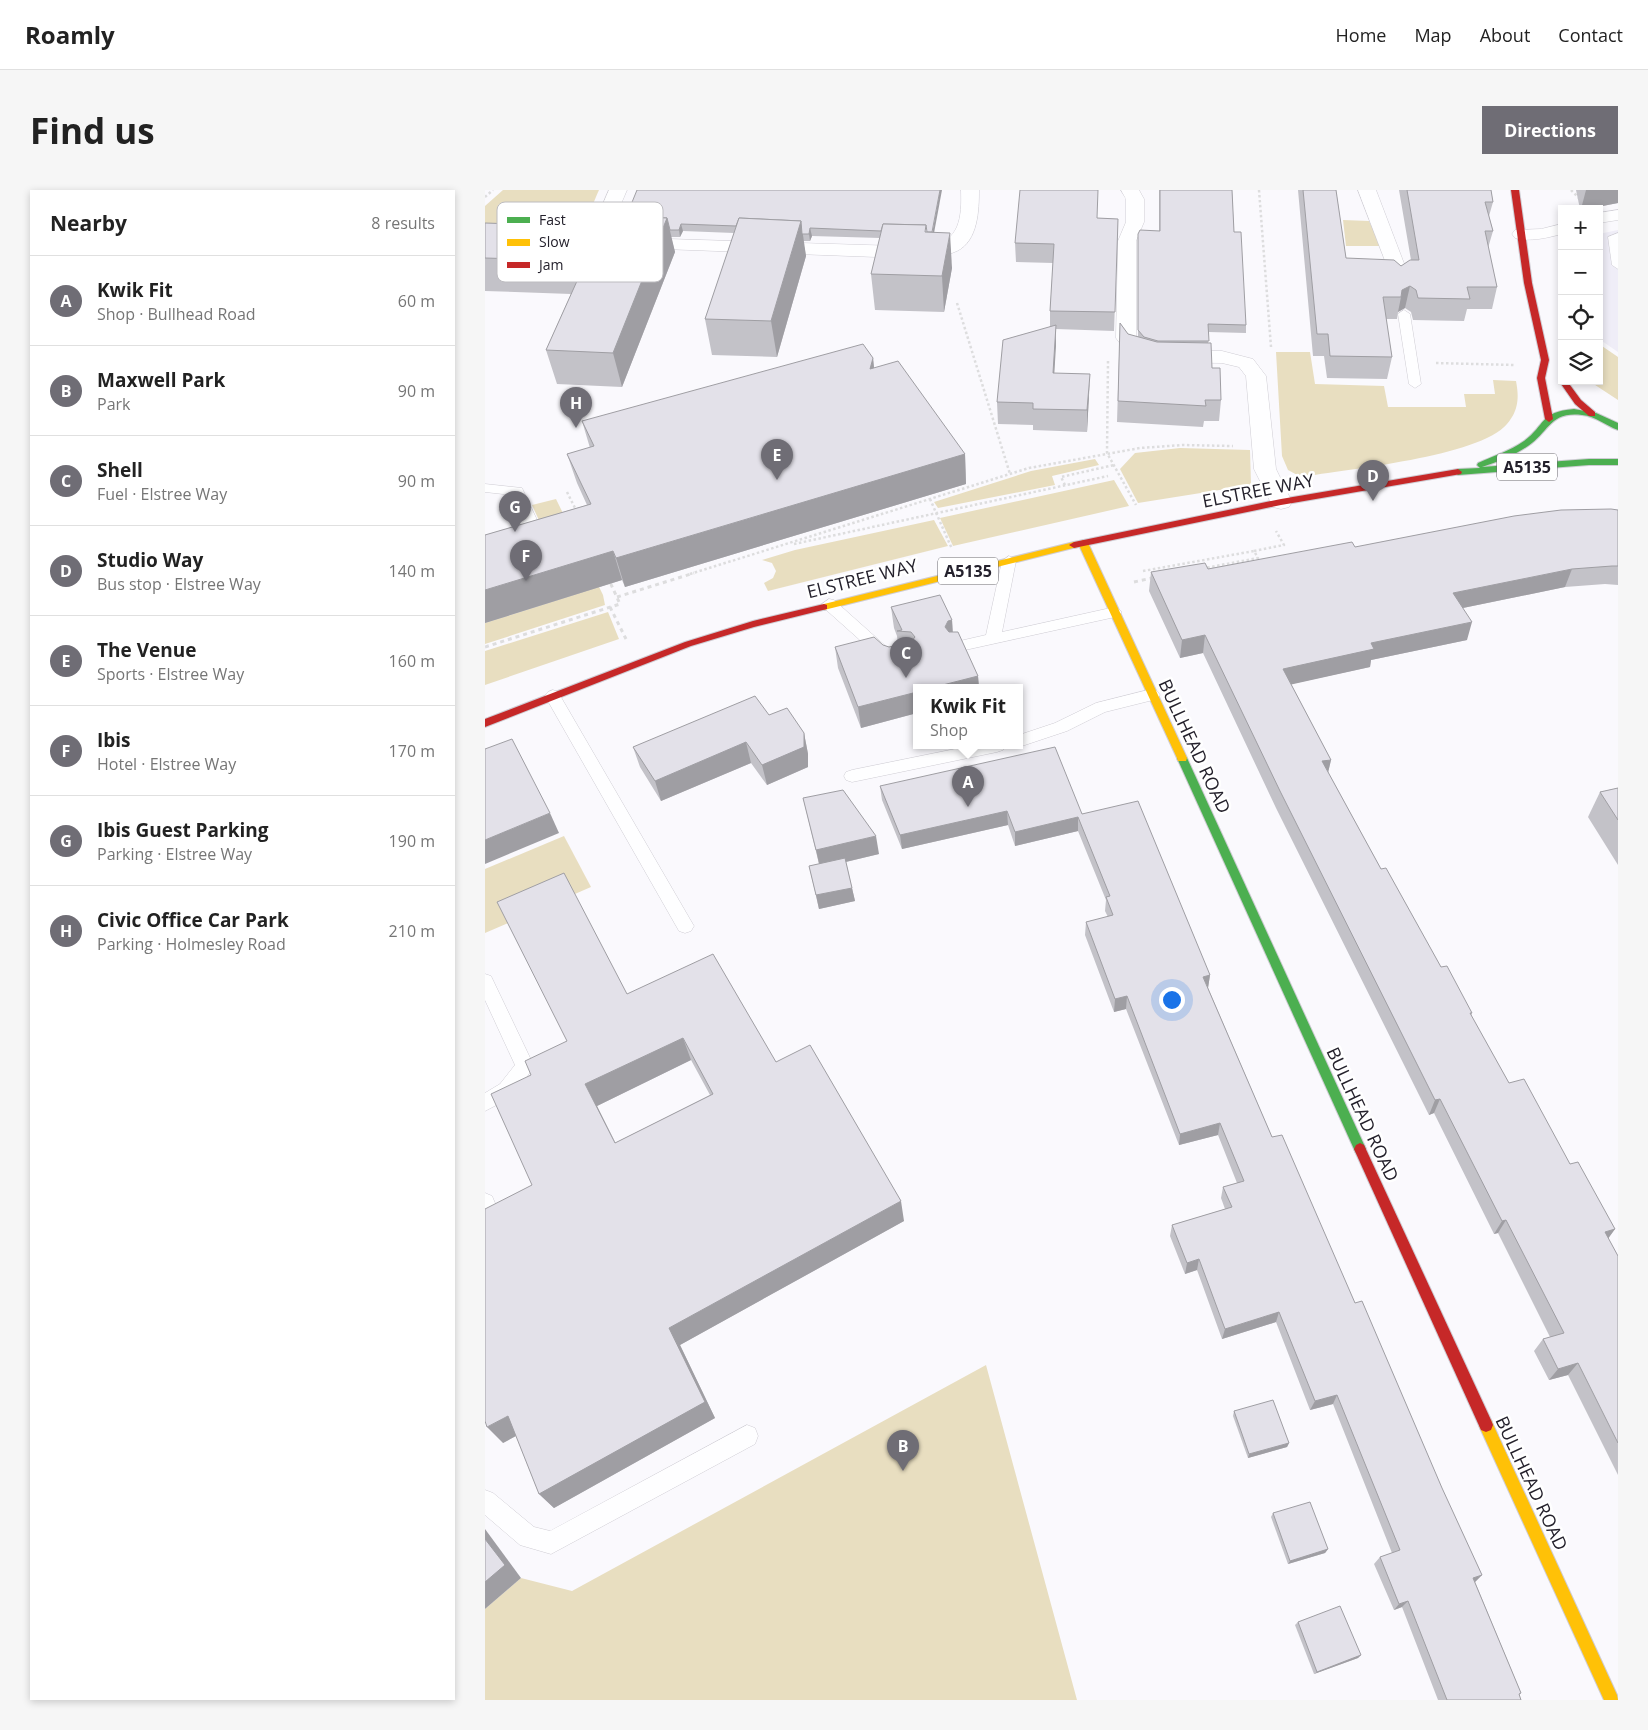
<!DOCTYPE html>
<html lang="en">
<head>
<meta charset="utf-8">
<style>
	:root { --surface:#fff; --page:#f6f6f6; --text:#222; --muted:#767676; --line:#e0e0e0; --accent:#6f6d75 }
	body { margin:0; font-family:"Open Sans",sans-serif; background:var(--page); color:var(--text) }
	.controls { position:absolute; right:15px; top:15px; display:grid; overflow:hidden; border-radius:0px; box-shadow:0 2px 8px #0003 }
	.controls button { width:45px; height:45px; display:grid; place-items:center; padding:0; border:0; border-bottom:1px solid var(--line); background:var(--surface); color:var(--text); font:25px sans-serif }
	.you { position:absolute; left:686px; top:809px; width:18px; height:18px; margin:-12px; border:4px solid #fff; border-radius:50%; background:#1a73e8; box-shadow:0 0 0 8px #1a73e833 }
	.badge { display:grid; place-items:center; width:32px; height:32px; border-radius:50%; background:var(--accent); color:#fff; font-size:16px; font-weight:700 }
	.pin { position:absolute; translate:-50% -41px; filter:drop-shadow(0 1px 2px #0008) }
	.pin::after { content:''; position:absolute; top:26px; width:18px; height:15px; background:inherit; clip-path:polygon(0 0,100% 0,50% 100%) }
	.popup { position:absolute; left:428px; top:494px; width:110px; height:65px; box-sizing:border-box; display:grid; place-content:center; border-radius:0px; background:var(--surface); filter:drop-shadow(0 1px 4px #0005); font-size:16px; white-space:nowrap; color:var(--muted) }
	.popup b { font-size:19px; color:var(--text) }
	.popup::after { content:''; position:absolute; left:50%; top:100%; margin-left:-10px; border:10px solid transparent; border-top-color:var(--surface) }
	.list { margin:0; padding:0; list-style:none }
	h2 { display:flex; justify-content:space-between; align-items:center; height:65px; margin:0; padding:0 20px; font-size:21px }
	h2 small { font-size:16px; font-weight:400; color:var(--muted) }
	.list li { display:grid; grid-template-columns:32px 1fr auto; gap:15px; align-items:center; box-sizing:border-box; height:90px; padding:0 20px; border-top:1px solid var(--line) }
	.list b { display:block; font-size:19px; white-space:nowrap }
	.list p { margin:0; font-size:16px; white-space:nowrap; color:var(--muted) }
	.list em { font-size:16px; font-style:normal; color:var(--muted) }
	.icon { flex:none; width:28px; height:28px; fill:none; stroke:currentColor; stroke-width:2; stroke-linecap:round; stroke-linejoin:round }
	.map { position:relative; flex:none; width:1133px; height:1510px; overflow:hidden; border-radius:0px }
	header { display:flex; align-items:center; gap:30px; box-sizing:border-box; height:70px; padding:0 25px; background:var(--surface); border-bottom:1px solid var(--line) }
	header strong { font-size:24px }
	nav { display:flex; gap:28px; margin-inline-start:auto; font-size:18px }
	.intro { display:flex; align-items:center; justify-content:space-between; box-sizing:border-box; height:120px; padding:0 30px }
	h1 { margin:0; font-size:35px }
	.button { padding:12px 22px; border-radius:0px; background:var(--accent); color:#fff; font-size:18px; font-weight:700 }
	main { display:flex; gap:30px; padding:0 30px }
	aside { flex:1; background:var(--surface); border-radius:0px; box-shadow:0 2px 8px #0003 }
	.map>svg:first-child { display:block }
</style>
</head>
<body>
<header>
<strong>Roamly</strong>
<nav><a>Home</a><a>Map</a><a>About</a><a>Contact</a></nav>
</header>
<div class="intro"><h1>Find us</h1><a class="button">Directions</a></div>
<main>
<aside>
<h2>Nearby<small>8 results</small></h2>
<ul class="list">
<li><span class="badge">A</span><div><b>Kwik Fit</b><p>Shop · Bullhead Road</p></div><em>60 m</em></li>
<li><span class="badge">B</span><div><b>Maxwell Park</b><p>Park</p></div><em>90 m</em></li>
<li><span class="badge">C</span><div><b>Shell</b><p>Fuel · Elstree Way</p></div><em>90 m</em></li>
<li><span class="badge">D</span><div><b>Studio Way</b><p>Bus stop · Elstree Way</p></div><em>140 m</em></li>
<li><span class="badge">E</span><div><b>The Venue</b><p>Sports · Elstree Way</p></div><em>160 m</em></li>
<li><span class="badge">F</span><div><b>Ibis</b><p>Hotel · Elstree Way</p></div><em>170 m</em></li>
<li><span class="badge">G</span><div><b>Ibis Guest Parking</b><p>Parking · Elstree Way</p></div><em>190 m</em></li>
<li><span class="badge">H</span><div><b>Civic Office Car Park</b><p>Parking · Holmesley Road</p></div><em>210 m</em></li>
</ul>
</aside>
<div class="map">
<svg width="1133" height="1510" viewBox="0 0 1133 1510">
	<rect width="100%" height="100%" fill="#faf9fd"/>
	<polygon fill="#efedf7" points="1133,40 1133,162 1114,149 1114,44"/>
	<g fill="#e8dec0">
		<path d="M18,0H114C108,13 103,31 89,37L0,35V16Z"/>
		<polygon points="858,30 884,31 896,56 861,56"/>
		<polygon points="1114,154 1133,167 1133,210 1104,191 1114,191"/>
		<path d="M791,162H825L830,194L899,196L903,217H981L979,204H1010L1008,190L1031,191C1034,207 1034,220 1022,234C994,267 862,279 816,287L803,280L797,266Z"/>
		<polygon points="695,258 765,260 766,295 653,313 635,279 650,263"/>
		<polygon points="610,269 614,275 567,286 570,295 453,318 449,312 546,281"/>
		<polygon points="629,290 644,316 468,356 455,328"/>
		<polygon points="71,309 118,405 120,415 0,454 0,433 88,405 47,315"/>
		<polygon points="449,330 463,356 283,401 279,393 288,388 291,381 287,373 277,370 310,360"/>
		<polygon points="123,422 134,449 0,495 0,461"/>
		<polygon points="79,646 106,697 0,743 0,679"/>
		<polygon points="501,1175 592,1510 0,1510 0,1419 36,1388 87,1401"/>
	</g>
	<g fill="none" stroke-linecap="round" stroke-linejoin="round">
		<defs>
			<g id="lane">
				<polygon points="1133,43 1133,79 1127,75 1123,47"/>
				<polygon points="919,120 925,124 936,194 930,198 924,194 913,124"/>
				<path d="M0,294L37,298L52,330C41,350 20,352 0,357V347L27,340L38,330L27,305L0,302Z"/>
				<polygon points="524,366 531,371 517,442 630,417 637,422 630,427 471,462 466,461 463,457 466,453 501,445 517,371"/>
				<polygon points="344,409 349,410 405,460 408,464 405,468 395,468 339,418 337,414"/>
				<polygon points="667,499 672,501 675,505 672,509 620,522 582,541 534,557 530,556 534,556 534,545 570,533 611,513"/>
				<polygon points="68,500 73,502 206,731 209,736 206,741 200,743 194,741 60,506 63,502"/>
				<polygon points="485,556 520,556 518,560 512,562 367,592 361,590 359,586 361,582 367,580"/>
				<polygon points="0,784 6,786 49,876 29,906 0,921 0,903 15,894 30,875 0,810"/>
				<polygon points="0,1003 7,1006 13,1020 10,1026 3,1029 0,1028"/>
				<polygon points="262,1235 270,1238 273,1246 270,1254 66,1364 35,1355 0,1325 0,1300 8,1303 49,1337 65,1341"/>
			</g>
			<g id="street">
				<polygon points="124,0 142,0 120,51 117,55 105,55 102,51"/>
				<path d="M476,0H494C494,20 493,51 472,61C464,65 454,66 445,69L151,58L145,57L142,53L145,49L151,48L445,57C475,50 477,28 476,0Z"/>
				<polygon points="636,0 654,0 659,9 659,32 651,51 651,148 657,156 672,160 737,161 768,169 781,186 791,279 807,312 804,317 796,319 788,317 769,279 761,186 754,177 737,173 671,172 643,164 631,148 633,51 641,32 641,9"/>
				<polygon points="873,0 891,0 920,76 918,80 904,80 902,76"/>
				<polygon points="1133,20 1133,30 1114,33 1114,23"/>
				<path d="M1077,34V44C1061,48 1046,52 1030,48L1027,44L1030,40L1056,39Z"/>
			</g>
			<g id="fast">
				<path d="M1089,219L1111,223L1133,233V240C1121,236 1111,226 1097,225C1065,221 1064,242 1043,256C1030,265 1013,272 997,277L1104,269H1133V275H1104L973,285L969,282L973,279L995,278L992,275L993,273C1008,266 1025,261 1039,251C1061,235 1054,222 1089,219Z"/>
				<polygon points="697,564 702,568 881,959 879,963 875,965 871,963 869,959 692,568"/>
			</g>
			<g id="slow">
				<polygon points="598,350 603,353 702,568 701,571 693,571 692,568 593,353"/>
				<polygon points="589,352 594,355 592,357 339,420 334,417 339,414"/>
				<polygon points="1001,1228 1006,1230 1132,1505 1133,1510 1119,1510 996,1240 994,1235 996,1230"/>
			</g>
			<g id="jam">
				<polygon points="1026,0 1034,0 1047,93 1064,170 1060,188 1068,229 1064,232 1060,229 1052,188 1056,170 1039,93"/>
				<polygon points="1075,189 1077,189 1077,191 1082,191 1096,210 1110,222 1110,226 1104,226 1090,214 1074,191"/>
				<polygon points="973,279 977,282 976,284 796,315 589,358 584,355 589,352 796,309"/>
				<polygon points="339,414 342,415 342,419 269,437 206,456 0,537 0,529 200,452 268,431"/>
				<polygon points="875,953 879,955 1006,1230 1008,1235 1006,1240 1001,1242 996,1240 869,959 871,955"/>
			</g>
		</defs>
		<use href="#lane" stroke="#cfcdd4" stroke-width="1"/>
		<use href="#street" stroke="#cfcdd4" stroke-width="1"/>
		<use href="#fast" stroke="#cfcdd4" stroke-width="2"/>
		<use href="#slow" stroke="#cfcdd4" stroke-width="2"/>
		<use href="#jam" stroke="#cfcdd4" stroke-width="2"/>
		<g stroke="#ddddde" stroke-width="2.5" stroke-dasharray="2.5 2.5" stroke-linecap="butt">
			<polyline points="774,0 786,157"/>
			<polyline points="1086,0 1096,10"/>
			<polyline points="0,7 8,0"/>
			<polyline points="472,113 525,284"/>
			<polyline points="623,171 622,263 651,315"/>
			<polyline points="951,173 1030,175"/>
			<polyline points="580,295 576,287 629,275"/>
			<polyline points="82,302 92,322"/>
			<polyline points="445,309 467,359"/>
			<polyline points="309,354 623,286"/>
			<polyline points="769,361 799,355 791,341"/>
			<polyline points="658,381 769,361 773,368 720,378"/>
			<polyline points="205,384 544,278 655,258 698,255 748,256"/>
		</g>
		<g stroke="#ddddde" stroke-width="3" stroke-dasharray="4 4" stroke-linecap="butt">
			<polyline points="649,392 667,388"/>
			<polyline points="132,407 209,383"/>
			<polyline points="125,417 141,449"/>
			<polyline points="0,457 135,414 124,390"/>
		</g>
		<use href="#lane" fill="#fefeff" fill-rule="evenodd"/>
		<use href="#street" fill="#fefeff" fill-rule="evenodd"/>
		<use href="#fast" fill="#4caf50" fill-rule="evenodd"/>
		<use href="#slow" fill="#ffc107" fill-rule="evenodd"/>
		<use href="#jam" fill="#c62828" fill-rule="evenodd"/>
	</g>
	<g fill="#c3c2c8" fill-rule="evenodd">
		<polygon points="674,0 747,0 749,42 761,135 761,143 723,142 723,153 727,178 736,210 734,231 719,231 718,237 632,232 635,133 643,144 653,147 653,44 674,41"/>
		<polygon points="813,0 851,0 861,68 916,76 926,70 914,0 1006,0 1008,12 1004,26 1008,41 1003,58 1012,97 1007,119 982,119 979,131 928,130 926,122 920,118 913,122 912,129 901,129 907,167 902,189 842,188 839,166 828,166"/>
		<polygon points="1091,0 1133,0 1133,13 1102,19 1095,19"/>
		<polygon points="124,26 449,42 467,78 459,122 390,120 386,84 395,48 327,46 325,51 318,51 321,66 292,167 227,165 220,129 249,43 198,41 195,47 186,47 190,62 137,197 72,194 61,160 86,104 0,101 0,33 119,37"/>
		<polygon points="613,28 633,29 629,141 571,139 569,183 604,205 602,242 548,240 548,235 513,234 512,212 565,136 565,121 568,73 531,72 530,53"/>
		<polygon points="388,168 389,178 480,264 481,294 140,397 137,390 0,433 0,345 102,315 92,293 82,264 105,258 97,231"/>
		<polygon points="1133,320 1133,395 1120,394 1080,397 978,418 982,450 886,470 885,477 806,494 846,570 843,582 896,679 956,777 987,823 986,826 1024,893 1085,974 1130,1039 1123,1048 1133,1066 1133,1285 1083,1185 1064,1190 1049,1161 1058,1149 1065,1147 1013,1043 1009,1044 949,923 944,925 791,618 718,463 695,468 664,401 666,382 723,379"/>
		<polygon points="406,417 467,430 468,442 493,486 494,498 432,498 432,523 376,538 353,478 350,457 398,455 404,457 413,455 412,446 409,438"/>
		<polygon points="284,525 319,543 323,564 323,577 282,595 266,573 176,611 155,577 148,557"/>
		<polygon points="395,596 597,624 725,785 723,798 787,947 870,1113 997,1385 990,1392 1036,1503 1034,1505 1036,1510 953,1510 917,1417 909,1420 889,1374 895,1367 907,1363 848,1214 825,1220 791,1132 737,1149 712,1080 700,1084 685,1046 687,1035 740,1019 736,1008 738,997 752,993 733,945 694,955 641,819 629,822 600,745 601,732 623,727 620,721 621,710 593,641 530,656 523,635 417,659 397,610"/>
		<polygon points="1133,598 1133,675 1103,627 1115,602"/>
		<polygon points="318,608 394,664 361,672 370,711 334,719 324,676 334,674"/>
		<path d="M142,804L291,872L419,1031L195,1155L230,1228L69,1318L54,1304L31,1246L18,1253L47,995L46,885L82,851ZM206,870L225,905L130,953L112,916Z"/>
		<polygon points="749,1221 804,1253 802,1257 763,1268 748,1226"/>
		<polygon points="788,1323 843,1359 840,1363 803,1374 786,1327"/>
		<polygon points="813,1432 876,1465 873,1468 829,1484 810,1435"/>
	</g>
	<g fill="#9f9ea3">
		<polygon points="455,0 457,0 447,54 445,55"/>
		<polygon points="1101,0 1133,0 1133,13 1102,19 1096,19"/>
		<polygon points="182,28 190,62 137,197 128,163"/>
		<polygon points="316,31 321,66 292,167 286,131"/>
		<polygon points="196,34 198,41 195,47 194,40"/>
		<polygon points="325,38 327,46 325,51 324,44"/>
		<polygon points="465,43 467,78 459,122 457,86"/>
		<polygon points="925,96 920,118 913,122 916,107 917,100"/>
		<polygon points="571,135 571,156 568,204 568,183"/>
		<polygon points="388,168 391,197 385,179"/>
		<polygon points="605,184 604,205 602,242 602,220"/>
		<polygon points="480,264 481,294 140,397 131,368"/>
		<polygon points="128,361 137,390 0,433 0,400"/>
		<polygon points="1087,379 1080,397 963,421 968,403"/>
		<polygon points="467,430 468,451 460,437 463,431"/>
		<polygon points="987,432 982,450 886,470 885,477 795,497 798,479 886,453"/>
		<polygon points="720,445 718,463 695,468 697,450"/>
		<polygon points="493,486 494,498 446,498"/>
		<polygon points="432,502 432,523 376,538 373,517"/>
		<polygon points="319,543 323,564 323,577 282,595 277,575"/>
		<polygon points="261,552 266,573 176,611 170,591"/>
		<polygon points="846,570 842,587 837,571"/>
		<polygon points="522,621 523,635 417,659 415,645"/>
		<polygon points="65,623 74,643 0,674 0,650"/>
		<polygon points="593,627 593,641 530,656 530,642"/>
		<polygon points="391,646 394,664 335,678 331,660"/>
		<polygon points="367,698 370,711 334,719 331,705"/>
		<polygon points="725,785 723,798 718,787"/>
		<polygon points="642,806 641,819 629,822 630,809"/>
		<polygon points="198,848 206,870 112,916 141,974 100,894"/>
		<polygon points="955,909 949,923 944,925 950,910"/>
		<polygon points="735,933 733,945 694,955 695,944"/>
		<polygon points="416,1011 419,1031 195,1155 230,1228 69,1318 54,1304 184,1138"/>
		<polygon points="1021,1030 1013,1043 1009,1044 1017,1031"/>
		<polygon points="1130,1039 1120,1053 1120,1042"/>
		<polygon points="714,1069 712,1080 700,1084 702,1073"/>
		<polygon points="794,1122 791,1132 737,1149 740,1139"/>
		<polygon points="1093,1173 1083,1185 1064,1190 1073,1179"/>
		<polygon points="852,1205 848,1214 825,1220 830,1211"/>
		<polygon points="23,1226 38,1242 18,1253 2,1237"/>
		<polygon points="804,1253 802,1257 763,1268 764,1264"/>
		<polygon points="0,1339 36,1388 0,1419"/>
		<polygon points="843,1359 840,1363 803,1374 805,1371"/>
		<polygon points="997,1385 990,1392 988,1388"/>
		<polygon points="923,1411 917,1417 909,1420 914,1414"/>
		<polygon points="876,1465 873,1468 829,1484 832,1482"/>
	</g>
	<g fill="#e3e1e9" stroke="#9f9ea3" fill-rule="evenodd">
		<polygon points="152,0 455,0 447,42 442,42 441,35 398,34 396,41 325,38 324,44 317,44 316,31 254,28 251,36 196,34 194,40 185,40 182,28 141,27"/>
		<polygon points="535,0 613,0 612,28 633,29 630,122 565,121 569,54 530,53"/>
		<polygon points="675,0 747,0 749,42 756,42 761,135 723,134 724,151 673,151 659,147 653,140 653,44 655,40 675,41"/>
		<polygon points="818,0 851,0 861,68 909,70 916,76 925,70 934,70 922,0 1006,0 1008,12 1000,12 1008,41 1000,41 1012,97 982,97 985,109 933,108 931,100 925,96 917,100 916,107 898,107 907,167 845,166 843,144 832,144"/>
		<polygon points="124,26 182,28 128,163 61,160 101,71 0,68 0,33 119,37"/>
		<polygon points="254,28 316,31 286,131 220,129"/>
		<polygon points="398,34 441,35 440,42 465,43 457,86 386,84"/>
		<polygon points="635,133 643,144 672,152 726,153 727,178 735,178 736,210 720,210 721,216 633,211"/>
		<polygon points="571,135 568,183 605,184 602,220 548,219 548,213 512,212 518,150"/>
		<polygon points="378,154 388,168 385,179 413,171 480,264 131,368 128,361 0,400 0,345 106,314 82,264 109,256 97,231"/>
		<polygon points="1126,319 1133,320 1133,376 1127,376 1087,379 968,403 987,432 886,453 889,459 798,479 846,570 837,571 896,679 901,678 956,777 962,776 987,823 985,823 1024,893 1039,889 1085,974 1093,972 1130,1039 1120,1042 1133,1066 1133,1253 1093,1173 1073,1179 1058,1149 1079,1143 1021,1030 1017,1031 955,909 950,910 795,601 720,445 697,450 666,382 720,373 723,379 867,352 870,357 1029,326 1076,320"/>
		<polygon points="455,405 467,430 463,431 460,437 464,442 473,442 493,486 446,498 432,498 432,502 373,517 350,457 389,447 398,455 404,457 426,452 430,447 426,442 412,441 417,440 406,417"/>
		<polygon points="270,506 284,525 302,518 319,543 319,557 277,575 261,552 170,591 148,557"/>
		<polygon points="27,549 65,623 0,650 0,559"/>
		<polygon points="570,557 597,624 653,611 725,785 718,787 787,947 797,945 870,1113 877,1111 957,1298 997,1385 988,1388 1036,1503 1034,1504 1036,1510 962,1510 923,1411 914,1414 895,1367 915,1360 852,1205 830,1211 794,1122 740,1139 714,1069 702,1073 687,1035 747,1017 738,997 759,991 735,933 695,944 642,806 630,809 601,732 628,725 621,707 625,706 593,627 530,642 522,621 415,645 395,596"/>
		<polygon points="1133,598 1133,630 1115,602"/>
		<polygon points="358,600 391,646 331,660 318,608"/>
		<polygon points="360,668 367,698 331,705 324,676"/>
		<path d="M79,683L142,804L228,764L291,872L325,855L416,1011L184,1138L220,1212L54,1304L23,1226L2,1237L0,1231V1019L47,995L6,904L46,885L40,871L82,851L12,712ZM198,848L228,904L130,953L100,894Z"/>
		<polygon points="788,1210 804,1253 764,1264 749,1221"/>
		<polygon points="825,1312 843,1359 805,1371 788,1323"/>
		<polygon points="0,1349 20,1375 0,1392"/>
		<polygon points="855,1416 876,1465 832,1482 813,1432"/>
	</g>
	<g text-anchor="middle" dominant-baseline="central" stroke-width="5" stroke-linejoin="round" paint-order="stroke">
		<g fill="#fff" stroke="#66646b" stroke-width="1">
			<rect x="1012" y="263.5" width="60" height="27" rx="4"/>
			<rect x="453" y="367.5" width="60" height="27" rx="4"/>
		</g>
		<g font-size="16" font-weight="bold" fill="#24212c">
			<text x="1042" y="277">A5135</text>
			<text x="483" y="381">A5135</text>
		</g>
		<g font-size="18" fill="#24212c" stroke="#fff">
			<text transform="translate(773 300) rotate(-11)">ELSTREE WAY</text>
			<text transform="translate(377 388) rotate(-14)">ELSTREE WAY</text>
			<text transform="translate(710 556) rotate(65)">BULLHEAD ROAD</text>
			<text transform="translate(878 924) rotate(65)">BULLHEAD ROAD</text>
			<text transform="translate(1047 1293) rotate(65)">BULLHEAD ROAD</text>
		</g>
	</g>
	<rect x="12" y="12" width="166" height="80" rx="8" fill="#fff" stroke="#bdbcc0" stroke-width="1"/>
	<rect x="22" y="27" width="23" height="6" fill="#4caf50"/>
	<rect x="22" y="49" width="23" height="7" fill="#ffc107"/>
	<rect x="22" y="72" width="23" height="6" fill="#c62828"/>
	<g font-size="14" fill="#24212c">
		<text x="54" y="35">Fast</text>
		<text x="54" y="57">Slow</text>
		<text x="54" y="80">Jam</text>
	</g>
</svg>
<div class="controls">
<button>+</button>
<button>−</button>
<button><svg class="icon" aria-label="locate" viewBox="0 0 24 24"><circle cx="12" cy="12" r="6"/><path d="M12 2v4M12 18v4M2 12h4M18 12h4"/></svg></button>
<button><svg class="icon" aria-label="layers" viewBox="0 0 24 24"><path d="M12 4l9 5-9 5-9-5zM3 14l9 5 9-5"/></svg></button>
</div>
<div class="you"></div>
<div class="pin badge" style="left:483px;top:617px">A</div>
<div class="popup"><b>Kwik Fit</b>Shop</div>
<div class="pin badge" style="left:418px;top:1281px">B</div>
<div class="pin badge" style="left:421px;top:488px">C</div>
<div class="pin badge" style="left:888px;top:311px">D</div>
<div class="pin badge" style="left:292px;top:290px">E</div>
<div class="pin badge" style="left:41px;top:391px">F</div>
<div class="pin badge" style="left:30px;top:342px">G</div>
<div class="pin badge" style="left:91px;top:238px">H</div>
</div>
</main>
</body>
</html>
